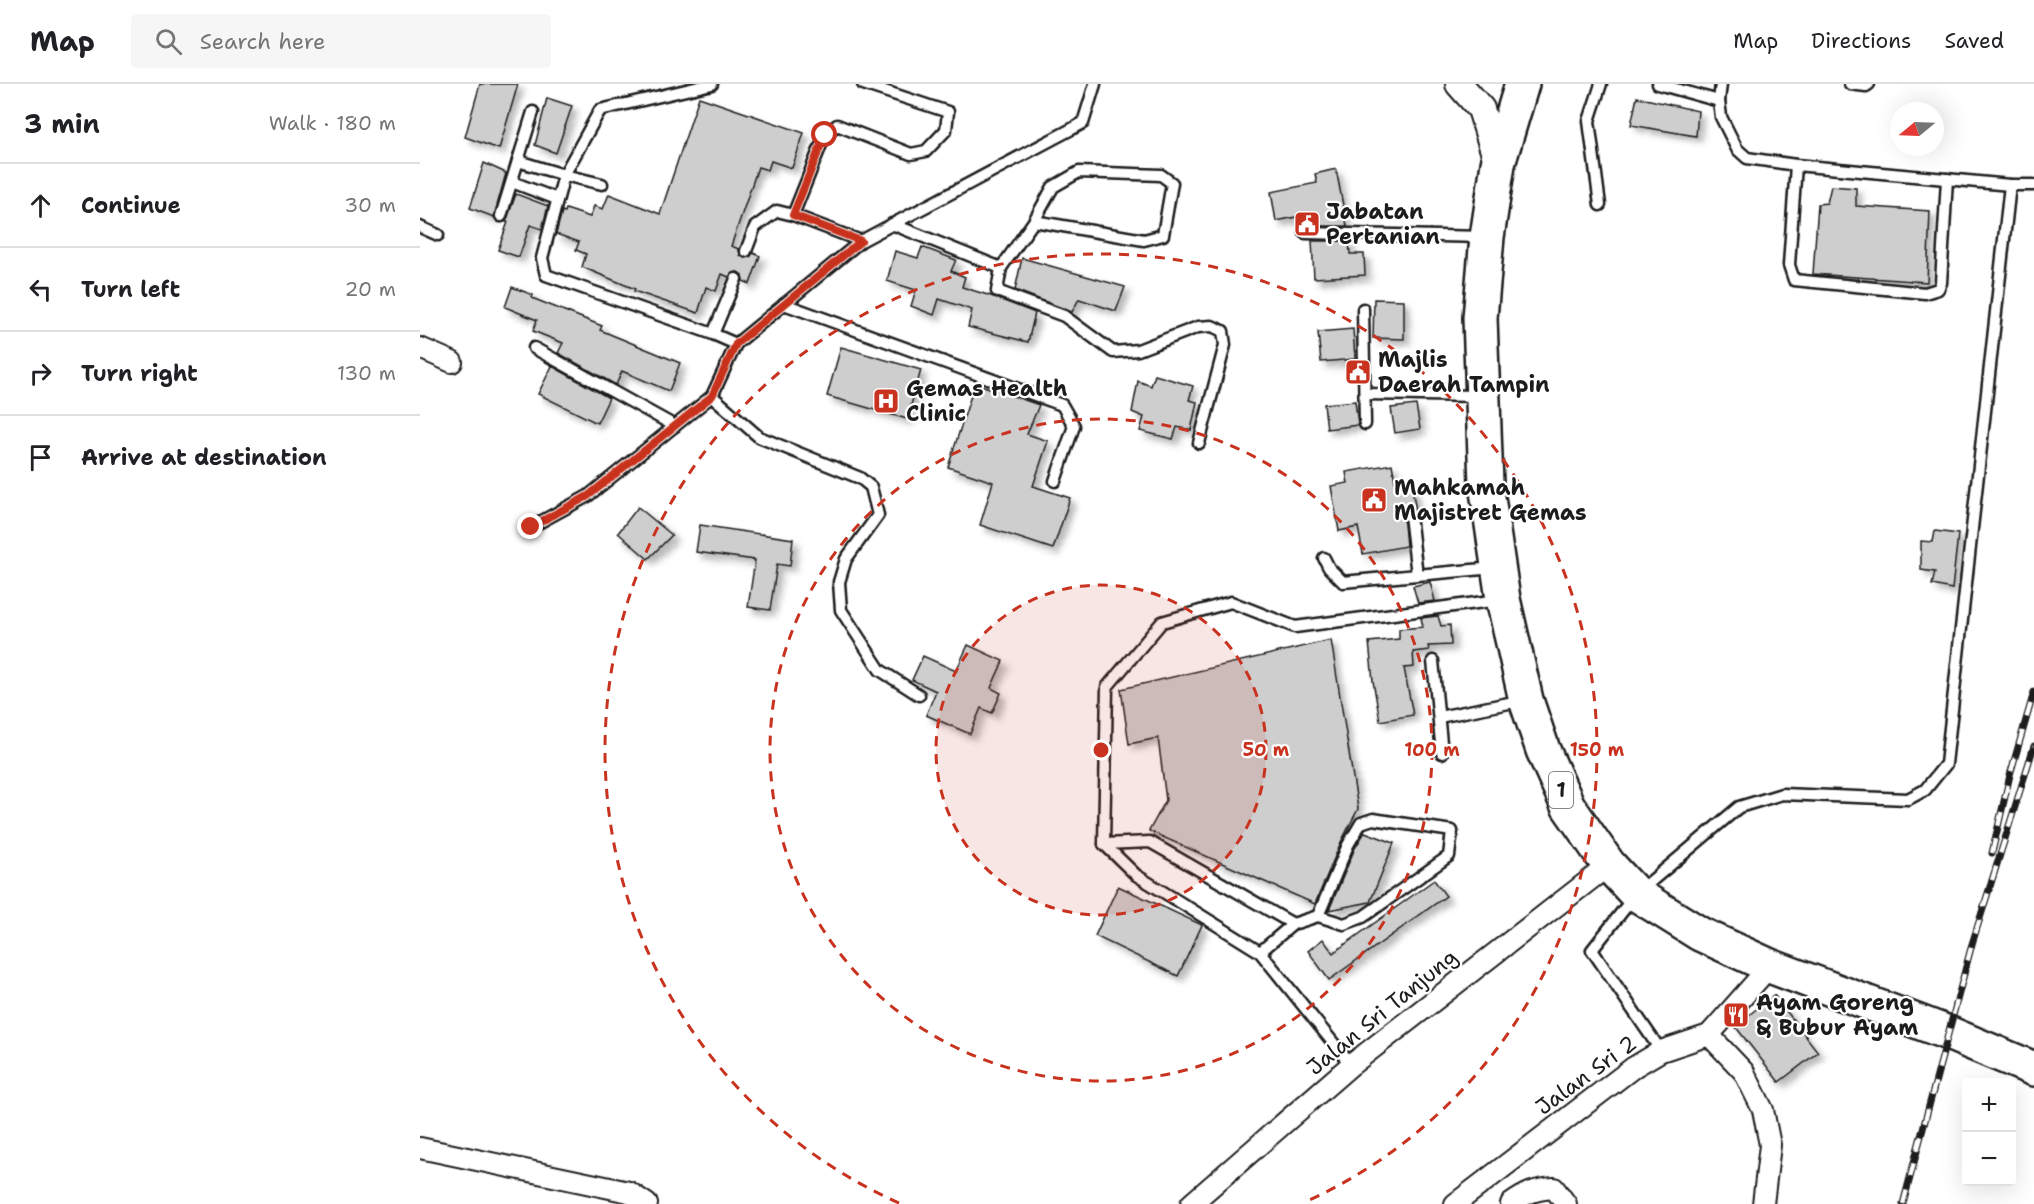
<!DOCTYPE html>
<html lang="en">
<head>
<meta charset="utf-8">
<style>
	:root { --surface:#fff; --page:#f6f6f6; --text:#202124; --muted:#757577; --line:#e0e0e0 }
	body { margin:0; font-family:"Shantell Sans",sans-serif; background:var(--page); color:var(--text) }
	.controls { position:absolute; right:18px; bottom:18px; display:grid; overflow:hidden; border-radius:6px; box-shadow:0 6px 24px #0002 }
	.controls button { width:54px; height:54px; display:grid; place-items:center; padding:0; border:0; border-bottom:2px solid var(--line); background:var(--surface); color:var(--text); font:30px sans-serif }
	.compass { position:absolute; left:1470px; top:18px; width:54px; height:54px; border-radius:50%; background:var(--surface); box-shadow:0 6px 24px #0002; rotate:251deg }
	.stop { position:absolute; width:18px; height:18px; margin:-14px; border:4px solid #c8321e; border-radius:50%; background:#fff }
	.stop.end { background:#c8321e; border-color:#fff; box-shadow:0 2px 6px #0008 }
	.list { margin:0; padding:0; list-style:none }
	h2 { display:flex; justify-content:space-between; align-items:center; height:78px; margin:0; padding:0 24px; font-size:26px }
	h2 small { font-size:20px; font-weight:400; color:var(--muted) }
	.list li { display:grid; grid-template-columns:39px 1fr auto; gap:18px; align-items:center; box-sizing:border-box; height:84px; padding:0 24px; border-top:2px solid var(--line) }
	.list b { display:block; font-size:22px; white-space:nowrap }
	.list em { font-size:20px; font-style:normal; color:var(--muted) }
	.icon { flex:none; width:33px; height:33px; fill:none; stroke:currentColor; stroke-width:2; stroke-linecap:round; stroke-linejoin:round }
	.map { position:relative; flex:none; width:1614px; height:1120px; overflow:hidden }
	header { display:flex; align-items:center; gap:36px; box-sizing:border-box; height:84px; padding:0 30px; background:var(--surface); border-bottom:2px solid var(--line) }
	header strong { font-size:28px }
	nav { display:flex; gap:33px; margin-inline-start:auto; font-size:21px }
	.search { width:420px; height:54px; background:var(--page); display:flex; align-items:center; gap:15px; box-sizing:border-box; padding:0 21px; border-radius:6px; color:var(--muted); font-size:22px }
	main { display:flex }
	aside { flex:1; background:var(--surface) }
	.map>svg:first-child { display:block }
</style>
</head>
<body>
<header>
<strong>Map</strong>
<div class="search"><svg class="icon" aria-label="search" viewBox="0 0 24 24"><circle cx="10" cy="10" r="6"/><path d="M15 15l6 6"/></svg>Search here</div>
<nav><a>Map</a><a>Directions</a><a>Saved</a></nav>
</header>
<main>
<aside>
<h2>3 min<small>Walk · 180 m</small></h2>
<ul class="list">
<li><svg class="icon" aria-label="ahead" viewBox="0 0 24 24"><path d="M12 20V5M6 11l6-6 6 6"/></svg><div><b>Continue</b></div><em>30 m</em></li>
<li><svg class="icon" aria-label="left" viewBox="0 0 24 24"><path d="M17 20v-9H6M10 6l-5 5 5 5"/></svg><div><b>Turn left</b></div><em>20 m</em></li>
<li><svg class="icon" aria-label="right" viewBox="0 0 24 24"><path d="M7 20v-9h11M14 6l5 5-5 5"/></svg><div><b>Turn right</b></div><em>130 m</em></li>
<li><svg class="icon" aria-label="arrive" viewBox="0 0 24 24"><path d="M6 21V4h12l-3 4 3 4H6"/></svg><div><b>Arrive at destination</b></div></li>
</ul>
</aside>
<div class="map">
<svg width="1614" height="1120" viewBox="0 0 1614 1120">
	<defs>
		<filter id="shadow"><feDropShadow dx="5.5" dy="5.5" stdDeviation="3" flood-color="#0004"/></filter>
	</defs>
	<rect width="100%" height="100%" fill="#fff"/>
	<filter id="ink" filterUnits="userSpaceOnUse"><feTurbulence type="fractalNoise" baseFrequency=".0167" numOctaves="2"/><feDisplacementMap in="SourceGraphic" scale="12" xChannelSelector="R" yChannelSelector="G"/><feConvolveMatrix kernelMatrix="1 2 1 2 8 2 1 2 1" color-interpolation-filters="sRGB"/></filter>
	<g filter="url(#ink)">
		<g fill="#cecece" stroke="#1c1c1c" stroke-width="1.5" filter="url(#shadow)">
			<polygon points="60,0 98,0 79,65 45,53"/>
			<polygon points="279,13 384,49 372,84 351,77 348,86 338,83 311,162 319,165 320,171 324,174 330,173 333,169 340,172 330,200 323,197 322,191 318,188 312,189 309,193 302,190 296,207 286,203 278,229 214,207 215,205 162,183 166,170 156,166 159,158 136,150 142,127 145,128 146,125 170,133 174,122 183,125 189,110 240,130"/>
			<polygon points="1217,13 1278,27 1276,52 1211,41"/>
			<polygon points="127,14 152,22 136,69 115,61"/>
			<polygon points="64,79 86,89 74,133 50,124"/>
			<polygon points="916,85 927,142 891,142 891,130 856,137 851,108 897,99 895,90"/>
			<polygon points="1411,102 1436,104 1436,122 1510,127 1507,198 1393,190 1398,120 1407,119"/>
			<polygon points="96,110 128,122 122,145 110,141 99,173 78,166 88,138 86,138"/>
			<polygon points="892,157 929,157 930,170 944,170 945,191 894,194"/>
			<polygon points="502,163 536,176 531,187 545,193 542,203 571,212 615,229 608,258 548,243 552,226 519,215 514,231 491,222 496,206 467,197 475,167 498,174"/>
			<polygon points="602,174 705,203 696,227 659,215 652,228 595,206"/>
			<polygon points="92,203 113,211 112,214 182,242 180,246 260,279 249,307 202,287 196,301 138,269 143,259 113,247 117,236 85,223"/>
			<polygon points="954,215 984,216 984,255 953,254"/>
			<polygon points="933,245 935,275 901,278 898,248"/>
			<polygon points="421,263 501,286 487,335 407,312"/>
			<polygon points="132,282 189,314 177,339 118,310"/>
			<polygon points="735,291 773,302 769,316 777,318 771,346 757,343 753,355 720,347 724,333 712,328 718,297 731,302"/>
			<polygon points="555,299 619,321 607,350 628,357 613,402 650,414 633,465 560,441 573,398 528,383"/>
			<polygon points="935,317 938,341 907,345 904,320"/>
			<polygon points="996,321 1000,345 975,349 971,324"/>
			<polygon points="972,380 976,403 991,399 996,427 989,424 983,429 986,462 943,470 938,443 919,447 911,402 928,399 926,388"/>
			<polygon points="218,423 252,451 228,475 198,449"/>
			<polygon points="280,441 373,455 370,482 357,480 350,526 328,523 335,476 276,468"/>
			<polygon points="1515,447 1538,450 1532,505 1512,501 1515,488 1501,486 1501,457 1513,458"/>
			<polygon points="1010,498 1015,517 998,519 993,502"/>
			<polygon points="1018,532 1021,542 1030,541 1031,561 1008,562 1009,566 993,568 994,583 984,584 993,631 960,637 953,597 949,558 979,555 979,545 1003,543 1001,534"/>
			<polygon points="911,556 938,725 921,758 895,820 729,747 746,716 738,654 709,660 701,605"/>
			<polygon points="548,561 583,577 571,604 581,609 572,629 561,624 550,650 506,631 516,607 492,596 503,572 536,587"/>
			<polygon points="945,748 974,759 950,818 909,826 935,764"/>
			<polygon points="1014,796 1026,812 909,896 888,867 903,855 913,869"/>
			<polygon points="698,802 782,841 758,892 675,852"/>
			<polygon points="1354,911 1398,968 1359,998 1315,942"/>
		</g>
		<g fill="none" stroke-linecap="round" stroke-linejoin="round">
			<defs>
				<g id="service">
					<polyline points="292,0 180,26 144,91 122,174 126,191 293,250 316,260"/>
					<polyline points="1238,0 1299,17"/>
					<polyline points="1301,0 1299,17 1301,33 1317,65 1327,74 1376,81 1590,101 1614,101"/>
					<polyline points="1430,0 1446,2 1449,0"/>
					<polyline points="98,77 144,91 182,100"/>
					<polyline points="1376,81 1369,181 1374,196 1505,209 1518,205 1521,199 1527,95"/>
					<polyline points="92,98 137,115"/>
					<polyline points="1180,121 1169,37 1181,0"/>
					<polyline points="373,131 405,51 417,41 491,70 506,67 526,46 528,28 443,0"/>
					<polyline points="81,132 113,28"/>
					<polyline points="472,140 581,184 577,207 644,232 693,268 718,266 778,243 792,242 803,247 805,261 779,359"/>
					<polyline points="0,143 18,151"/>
					<polyline points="885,149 1065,153"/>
					<polyline points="326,167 335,143 357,127 373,131 441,157"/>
					<polyline points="581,184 614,137 633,103 659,88 741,91 752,99 743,151 724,156 614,137"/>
					<polyline points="364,220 642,321 654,342 635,397"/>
					<polyline points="943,225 945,340"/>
					<polyline points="293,250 316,195"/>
					<polyline points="114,264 255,342"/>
					<polyline points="945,310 1058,312"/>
					<polyline points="292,312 339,353 440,394 451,403 458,431 426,475 419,498 421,526 460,586 499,611"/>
					<polyline points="111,443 168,412 292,312 316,260 441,157 663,39 675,0"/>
					<polyline points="904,474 909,484 923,498 997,491 990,431"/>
					<polyline points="997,491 1074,484"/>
					<polyline points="1013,577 1022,669"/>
					<polyline points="1019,633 1104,616"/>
					<polyline points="684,760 730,758 873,840"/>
					<polyline points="840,868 873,840 898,832 924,840 943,833 1029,772 1032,747 953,735 941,739 928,761 898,832"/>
					<polyline points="1241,967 1172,866 1216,810 1319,723 1362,710 1488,715 1505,706 1526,680 1590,101"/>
					<polyline points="931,981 840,868 716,791 684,760 687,603 742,538 811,518 875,543 1079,516"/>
				</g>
				<g id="minor">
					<polyline points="0,264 32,278"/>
					<polyline points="1289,951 1324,988 1343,1026 1350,1061 1343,1120"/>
					<polyline points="0,1064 209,1108 227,1120"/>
					<polyline points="771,1120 931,981 1189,781"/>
					<polyline points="1035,1120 1214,983 1241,967 1289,951 1350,882"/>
					<path d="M1091,1120C1106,1109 1116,1105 1134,1104L1146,1120"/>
				</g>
				<polyline id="tertiary" points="1039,0 1061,25 1078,80"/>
				<polyline id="trunk" points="1102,0 1078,80 1067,153 1060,234 1066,400 1083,515 1106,616 1123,666 1148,722 1189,781 1216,810 1280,850 1350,882 1528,949 1614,985"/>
			</defs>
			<use href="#service" stroke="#1c1c1c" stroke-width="15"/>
			<use href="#minor" stroke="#1c1c1c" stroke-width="24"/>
			<use href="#tertiary" stroke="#1c1c1c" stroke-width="30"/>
			<use href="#trunk" stroke="#1c1c1c" stroke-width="38"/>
			<use href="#service" stroke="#fff" stroke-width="10"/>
			<use href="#minor" stroke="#fff" stroke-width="20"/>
			<use href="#tertiary" stroke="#fff" stroke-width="26"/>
			<use href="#trunk" stroke="#fff" stroke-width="33"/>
			<defs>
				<g id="rail">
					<polyline points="1572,769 1590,691 1614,608"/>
					<polyline points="1483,1120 1552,860 1614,662"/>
				</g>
			</defs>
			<use href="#rail" stroke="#1c1c1c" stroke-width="7"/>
			<use href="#rail" stroke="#fff" stroke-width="4.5" stroke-dasharray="14" stroke-linecap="butt"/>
		</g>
	</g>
	<g fill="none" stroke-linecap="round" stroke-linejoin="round" filter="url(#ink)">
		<polyline stroke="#c8321e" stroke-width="8" points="111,443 168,412 292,312 316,260 441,157 373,131 405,51"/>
	</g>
	<circle cx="681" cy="666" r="165" fill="#c8321e" fill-opacity=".12"/>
	<g fill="none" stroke="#c8321e" stroke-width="3" stroke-dasharray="10 8">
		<circle cx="681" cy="666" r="165"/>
		<circle cx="681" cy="666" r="331"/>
		<path d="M479 1119A496 496 0 1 1 883 1119"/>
	</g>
	<defs>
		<symbol id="civic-square" viewBox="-11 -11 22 22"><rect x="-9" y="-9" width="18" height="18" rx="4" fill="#c8321e" stroke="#fff"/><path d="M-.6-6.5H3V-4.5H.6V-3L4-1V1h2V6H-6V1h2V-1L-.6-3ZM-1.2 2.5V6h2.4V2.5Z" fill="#fff"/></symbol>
		<symbol id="hospital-square" viewBox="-11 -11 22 22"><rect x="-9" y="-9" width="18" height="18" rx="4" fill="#c8321e" stroke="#fff"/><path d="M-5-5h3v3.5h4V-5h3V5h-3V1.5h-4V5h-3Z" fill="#fff"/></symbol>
		<symbol id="restaurant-square" viewBox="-11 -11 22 22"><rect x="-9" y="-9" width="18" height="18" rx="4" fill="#c8321e" stroke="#fff"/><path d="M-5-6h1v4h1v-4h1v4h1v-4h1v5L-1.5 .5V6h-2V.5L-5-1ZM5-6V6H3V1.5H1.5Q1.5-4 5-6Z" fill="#fff"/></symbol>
	</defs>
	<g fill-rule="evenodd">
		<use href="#civic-square" x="872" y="125" width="30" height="30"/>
		<use href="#civic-square" x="923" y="273" width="30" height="30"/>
		<use href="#hospital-square" x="451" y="302" width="30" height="30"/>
		<use href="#civic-square" x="939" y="401" width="30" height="30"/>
		<use href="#restaurant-square" x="1301" y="916" width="30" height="30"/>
	</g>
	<g text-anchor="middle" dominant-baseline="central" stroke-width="4.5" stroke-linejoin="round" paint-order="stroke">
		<rect fill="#fff" stroke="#606060" stroke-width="1.5" x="1129" y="688" width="24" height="36" rx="4.5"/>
		<g font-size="21" font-weight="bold" fill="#1c1c1c">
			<text x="1141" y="706">1</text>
		</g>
		<g font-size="22" font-weight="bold" fill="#1c1c1c" stroke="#fff" text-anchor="start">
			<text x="906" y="127">Jabatan<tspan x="906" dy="25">Pertanian</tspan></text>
			<text x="958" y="275">Majlis<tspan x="958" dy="25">Daerah Tampin</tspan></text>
			<text x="486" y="304">Gemas Health<tspan x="486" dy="25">Clinic</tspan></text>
			<text x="974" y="403">Mahkamah<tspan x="974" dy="25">Majistret Gemas</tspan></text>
			<text x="1336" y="918">Ayam Goreng<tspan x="1336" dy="25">&amp; Bubur Ayam</tspan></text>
		</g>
		<g font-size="22" fill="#1c1c1c" stroke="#fff">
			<text transform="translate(962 928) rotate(-39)">Jalan Sri Tanjung</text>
			<text transform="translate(1166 991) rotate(-36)">Jalan Sri 2</text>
		</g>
	</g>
	<circle cx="681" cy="666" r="9" fill="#c8321e" stroke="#fff" stroke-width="3"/>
	<g font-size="18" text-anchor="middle" font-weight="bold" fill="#c8321e" stroke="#fff" stroke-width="4.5" stroke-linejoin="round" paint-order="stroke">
		<text x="846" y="672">50 m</text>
		<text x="1012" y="672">100 m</text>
		<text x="1177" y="672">150 m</text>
	</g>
</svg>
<div class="controls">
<button>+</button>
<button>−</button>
</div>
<svg class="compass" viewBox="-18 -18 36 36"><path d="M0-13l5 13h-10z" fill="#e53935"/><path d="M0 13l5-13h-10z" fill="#757577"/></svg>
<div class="stop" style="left:405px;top:51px"></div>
<div class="stop end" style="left:111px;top:443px"></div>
</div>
</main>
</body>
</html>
